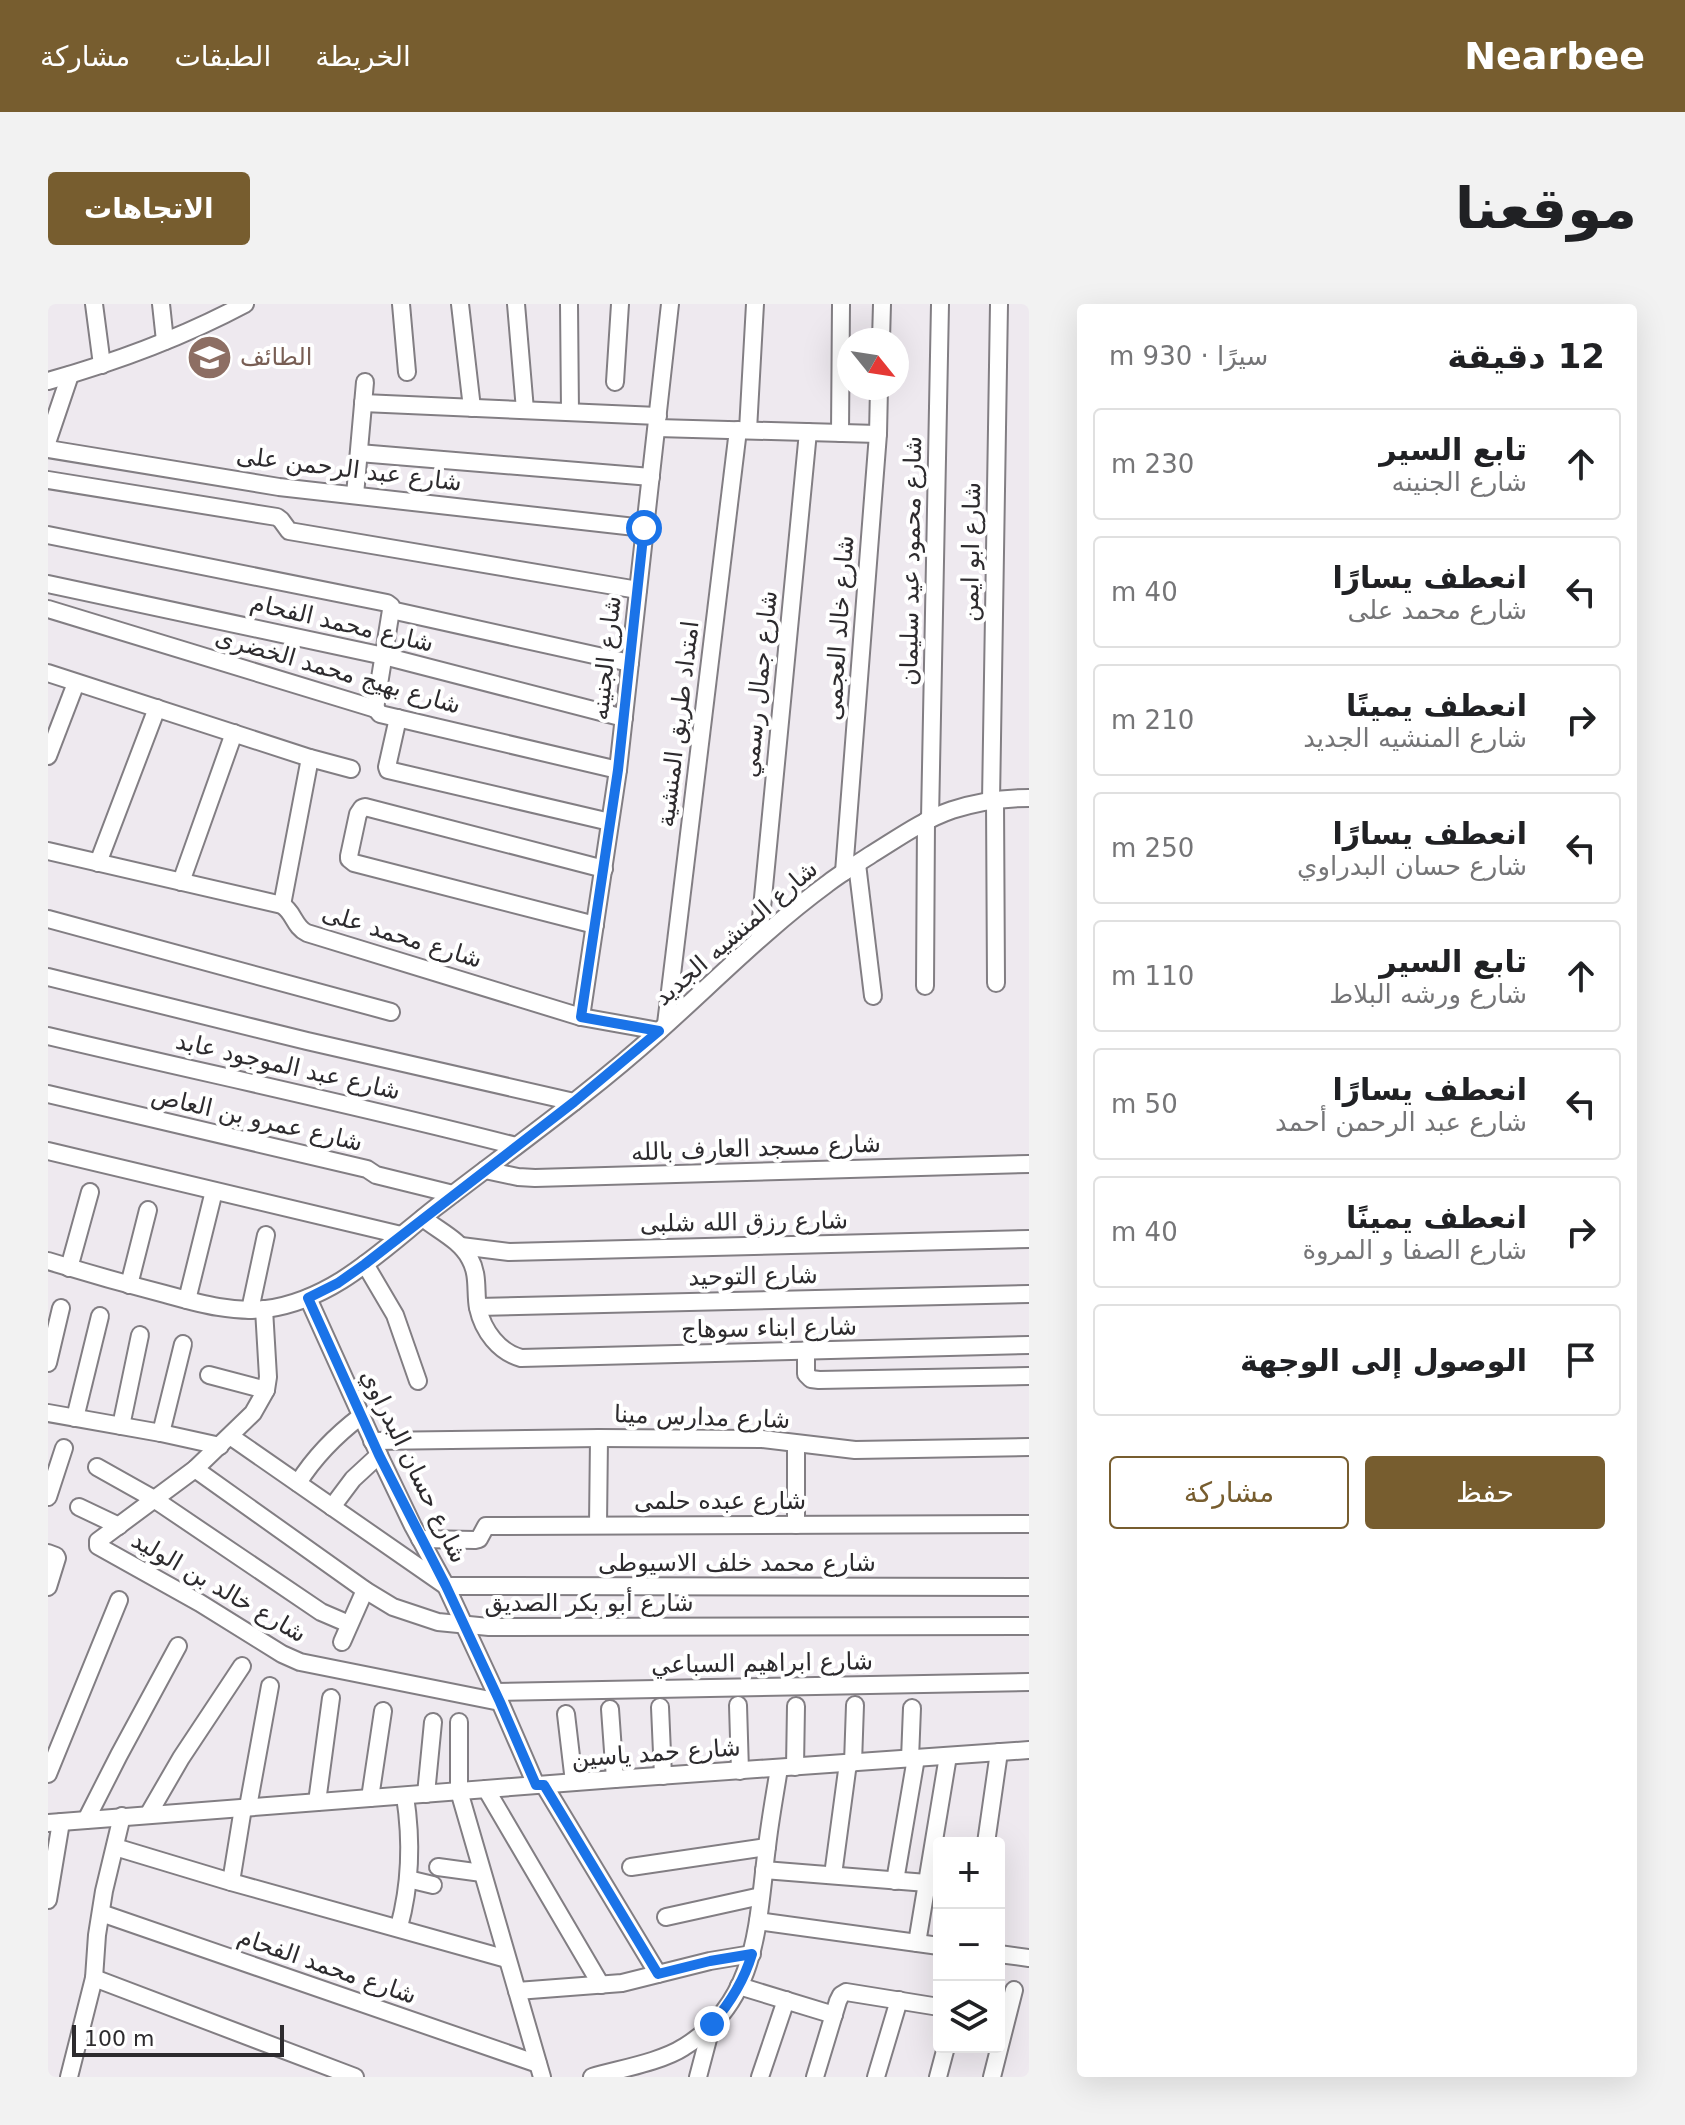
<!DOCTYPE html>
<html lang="ar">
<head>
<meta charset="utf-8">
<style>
	:root { --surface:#fff; --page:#f2f2f2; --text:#202124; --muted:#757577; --line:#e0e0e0; --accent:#775d2f }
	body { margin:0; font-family:"DejaVu Sans","Noto Sans Arabic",sans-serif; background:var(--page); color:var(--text); direction:rtl }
	.controls { position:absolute; right:24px; bottom:24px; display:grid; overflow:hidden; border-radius:8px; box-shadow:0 8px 32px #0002 }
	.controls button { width:72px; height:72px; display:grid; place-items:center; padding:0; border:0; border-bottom:2px solid var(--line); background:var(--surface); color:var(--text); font:40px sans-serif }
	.compass { position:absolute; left:789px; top:24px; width:72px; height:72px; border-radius:50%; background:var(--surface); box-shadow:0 8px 32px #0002; rotate:120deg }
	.scale { position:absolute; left:24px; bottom:20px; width:212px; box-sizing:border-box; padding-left:8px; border:4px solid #2d2b2e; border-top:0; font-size:22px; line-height:28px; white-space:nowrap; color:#2d2b2e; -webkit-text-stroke:6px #fff; paint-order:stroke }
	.stop { position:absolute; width:24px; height:24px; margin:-18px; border:6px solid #1a73e8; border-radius:50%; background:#fff }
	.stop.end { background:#1a73e8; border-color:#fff; box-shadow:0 2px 8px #0008 }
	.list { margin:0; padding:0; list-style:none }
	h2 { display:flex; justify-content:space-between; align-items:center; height:104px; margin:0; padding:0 32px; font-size:34px }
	h2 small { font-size:26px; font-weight:400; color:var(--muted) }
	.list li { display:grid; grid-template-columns:52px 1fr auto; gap:24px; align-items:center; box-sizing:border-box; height:112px; margin:0 16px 16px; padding:0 16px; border:2px solid var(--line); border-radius:8px }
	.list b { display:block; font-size:30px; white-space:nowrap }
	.list p { margin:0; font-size:26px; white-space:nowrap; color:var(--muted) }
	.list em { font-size:26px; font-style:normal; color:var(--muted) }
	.actions { display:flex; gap:16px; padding:24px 32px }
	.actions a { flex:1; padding:18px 0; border:2px solid var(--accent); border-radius:8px; text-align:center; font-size:28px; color:var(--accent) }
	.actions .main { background:var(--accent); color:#fff }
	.icon { flex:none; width:44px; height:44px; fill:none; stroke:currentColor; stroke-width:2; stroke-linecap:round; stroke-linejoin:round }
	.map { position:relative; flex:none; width:981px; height:1773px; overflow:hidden; direction:ltr; border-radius:8px }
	header { display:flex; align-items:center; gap:48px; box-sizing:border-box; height:112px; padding:0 40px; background:var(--accent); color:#fff }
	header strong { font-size:38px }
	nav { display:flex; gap:44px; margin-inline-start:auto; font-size:28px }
	.intro { display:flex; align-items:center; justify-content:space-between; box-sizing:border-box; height:192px; padding:0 48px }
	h1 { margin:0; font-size:56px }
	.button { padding:20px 36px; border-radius:8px; background:var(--accent); color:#fff; font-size:28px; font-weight:700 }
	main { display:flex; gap:48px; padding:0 48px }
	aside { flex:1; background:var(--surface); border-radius:8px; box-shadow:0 8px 32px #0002 }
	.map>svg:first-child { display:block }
</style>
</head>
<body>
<header>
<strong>Nearbee</strong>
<nav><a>الخريطة</a><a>الطبقات</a><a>مشاركة</a></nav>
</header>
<div class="intro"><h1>موقعنا</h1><a class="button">الاتجاهات</a></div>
<main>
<aside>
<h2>12 دقيقة<small>سيرًا · 930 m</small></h2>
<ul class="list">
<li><svg class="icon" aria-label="ahead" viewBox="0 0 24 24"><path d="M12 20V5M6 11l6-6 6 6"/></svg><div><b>تابع السير</b><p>شارع الجنينه</p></div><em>230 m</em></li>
<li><svg class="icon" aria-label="left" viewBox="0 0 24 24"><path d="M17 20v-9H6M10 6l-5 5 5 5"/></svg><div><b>انعطف يسارًا</b><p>شارع محمد على</p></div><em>40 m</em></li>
<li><svg class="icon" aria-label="right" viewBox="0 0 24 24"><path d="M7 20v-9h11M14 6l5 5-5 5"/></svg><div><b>انعطف يمينًا</b><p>شارع المنشيه الجديد</p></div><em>210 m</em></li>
<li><svg class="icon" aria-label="left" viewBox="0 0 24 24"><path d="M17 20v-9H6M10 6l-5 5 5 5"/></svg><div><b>انعطف يسارًا</b><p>شارع حسان البدراوي</p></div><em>250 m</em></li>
<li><svg class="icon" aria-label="ahead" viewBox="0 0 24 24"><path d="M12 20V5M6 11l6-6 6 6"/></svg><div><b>تابع السير</b><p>شارع ورشه البلاط</p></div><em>110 m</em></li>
<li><svg class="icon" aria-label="left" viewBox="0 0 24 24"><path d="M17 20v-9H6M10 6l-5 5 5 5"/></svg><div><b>انعطف يسارًا</b><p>شارع عبد الرحمن أحمد</p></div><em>50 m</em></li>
<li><svg class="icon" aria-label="right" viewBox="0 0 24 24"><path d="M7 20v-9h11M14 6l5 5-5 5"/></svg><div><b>انعطف يمينًا</b><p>شارع الصفا و المروة</p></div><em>40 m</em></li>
<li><svg class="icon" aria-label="arrive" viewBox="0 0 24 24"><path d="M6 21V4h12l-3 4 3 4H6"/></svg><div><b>الوصول إلى الوجهة</b></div></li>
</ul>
<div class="actions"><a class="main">حفظ</a><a>مشاركة</a></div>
</aside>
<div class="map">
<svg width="981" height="1773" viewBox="0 0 981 1773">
	<rect width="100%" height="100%" fill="#eee9ef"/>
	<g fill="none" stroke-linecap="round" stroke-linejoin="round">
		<defs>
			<g id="minor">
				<polyline points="46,0 54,61"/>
				<polyline points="113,0 117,37"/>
				<polyline points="353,0 359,68"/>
				<polyline points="412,0 424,104"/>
				<polyline points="468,0 477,106"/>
				<polyline points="521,0 522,108"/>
				<polyline points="833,36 834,0"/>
				<path d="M0,77C68,58 135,33 197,0"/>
				<polyline points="567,78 572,0"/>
				<polyline points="315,99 610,112"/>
				<polyline points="609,124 830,130"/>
				<polyline points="700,126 707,0"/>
				<polyline points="792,129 793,0"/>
				<polyline points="0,136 22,71"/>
				<polyline points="0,145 231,183 596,224"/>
				<polyline points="311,149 603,173"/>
				<polyline points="0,176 229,213 233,216 241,227 590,286"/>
				<polyline points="307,191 317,78"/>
				<polyline points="0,231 339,299 343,302 343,306"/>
				<polyline points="0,280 336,352 576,414"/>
				<polyline points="0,305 328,405 332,410 570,466"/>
				<polyline points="343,306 582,359"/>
				<polyline points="0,369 262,454 303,465"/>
				<polyline points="327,405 343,306"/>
				<polyline points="350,414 339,463 340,466 562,518"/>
				<polyline points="0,452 28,379"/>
				<polyline points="947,496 948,679"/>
				<polyline points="943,497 951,0"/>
				<polyline points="882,515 892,0"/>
				<path d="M0,547L234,601C246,608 246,623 259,629L533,713L611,727"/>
				<polyline points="50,559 109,404"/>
				<polyline points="809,560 825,692"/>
				<polyline points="796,568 830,130 831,84"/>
				<polyline points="133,578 186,429"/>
				<polyline points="234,601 262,454"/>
				<polyline points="0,615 343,708"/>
				<polyline points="547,621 306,559 301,555 301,552 310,510 314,504 317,503 556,565"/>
				<polyline points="711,635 760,128"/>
				<polyline points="0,673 259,737 526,798"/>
				<polyline points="877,682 878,517"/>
				<polyline points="533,713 570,466 622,0"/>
				<polyline points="618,720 690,126"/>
				<path d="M0,732C156,769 313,802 468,842"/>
				<polyline points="0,790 319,865 328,871 405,890"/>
				<polyline points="0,847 353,931"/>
				<polyline points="437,866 470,873 487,874 981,860"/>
				<path d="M375,914C391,927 412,936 422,955C431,971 427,988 430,1004C435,1027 451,1048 473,1054L981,1041"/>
				<polyline points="413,942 461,948 981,935"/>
				<path d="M0,957C39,969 78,980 117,990C150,999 183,1009 218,1005C286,996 335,945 387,904C462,846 540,791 610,728C666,678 719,624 779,580C793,569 809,560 824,550C850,534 875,516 904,506C929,498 955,494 981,494"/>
				<polyline points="317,960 347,1011 370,1077"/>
				<polyline points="21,964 42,888"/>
				<polyline points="81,981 100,906"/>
				<polyline points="260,994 331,1151 365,1222 398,1282 452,1398 488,1481"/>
				<polyline points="139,996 166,887"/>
				<polyline points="430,1003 981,990"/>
				<polyline points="216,1005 220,1073 218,1086 205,1109 147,1165 50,1237 50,1242 152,1299 234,1350 252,1358 452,1398"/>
				<polyline points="202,1006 218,931"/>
				<polyline points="758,1046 758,1070 763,1075 771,1076 981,1072"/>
				<polyline points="0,1059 13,1004"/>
				<polyline points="161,1071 218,1086"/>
				<polyline points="0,1109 113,1129 172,1142"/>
				<polyline points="27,1114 52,1012"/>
				<polyline points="73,1122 92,1031"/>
				<polyline points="113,1129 135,1040"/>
				<polyline points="182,1132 398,1282 981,1283"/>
				<polyline points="324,1137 551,1134 714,1135 807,1146 981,1143"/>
				<polyline points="748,1140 748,1221"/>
				<polyline points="49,1163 106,1195 273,1308 301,1320"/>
				<polyline points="147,1165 317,1286 345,1303 390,1318 441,1323 981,1322"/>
				<path d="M250,1179C267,1152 288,1131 313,1112"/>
				<polyline points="0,1193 16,1144"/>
				<polyline points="31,1203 71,1222"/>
				<polyline points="284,1203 305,1175 331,1151"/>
				<polyline points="550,1221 551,1134"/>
				<polyline points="372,1235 427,1236 431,1235 438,1222 981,1220"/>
				<polyline points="0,1249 8,1252 9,1254 0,1283"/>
				<polyline points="294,1338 317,1286"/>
				<polyline points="447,1388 981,1378"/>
				<polyline points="690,1401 692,1467"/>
				<polyline points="612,1403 615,1472"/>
				<polyline points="562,1405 567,1475"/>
				<polyline points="518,1410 526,1478"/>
				<polyline points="411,1418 411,1487 494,1773"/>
				<polyline points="862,1455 864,1404"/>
				<polyline points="805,1459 807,1401"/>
				<polyline points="747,1463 748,1402"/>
				<polyline points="0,1470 71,1296"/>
				<polyline points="496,1481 610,1670"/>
				<polyline points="438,1485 553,1681"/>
				<polyline points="378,1490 385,1418"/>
				<polyline points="322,1494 335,1407"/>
				<polyline points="269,1498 283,1394"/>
				<polyline points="200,1503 222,1382"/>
				<polyline points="100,1511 133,1454 194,1362"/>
				<polyline points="38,1516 71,1451 130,1342"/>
				<polyline points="0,1519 567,1475 981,1446"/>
				<polyline points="938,1539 951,1448"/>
				<polyline points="67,1543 183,1578 459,1655"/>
				<polyline points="390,1563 434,1569"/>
				<polyline points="583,1563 719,1543"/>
				<polyline points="716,1566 879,1579"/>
				<polyline points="785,1571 800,1459"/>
				<polyline points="360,1575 385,1581"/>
				<polyline points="847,1577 868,1454"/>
				<polyline points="183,1578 195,1504"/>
				<polyline points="0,1596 13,1518"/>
				<polyline points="53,1609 490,1760"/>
				<polyline points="618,1613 713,1592"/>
				<polyline points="710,1617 891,1642"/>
				<path d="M351,1623C363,1579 364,1537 357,1492"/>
				<polyline points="869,1639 900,1452"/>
				<polyline points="951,1650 981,1654"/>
				<polyline points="46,1674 307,1773"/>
				<polyline points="691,1682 786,1711"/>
				<polyline points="469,1687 574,1679 662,1657 704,1650"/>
				<polyline points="21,1773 46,1674 49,1631 56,1587 74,1512"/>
				<path d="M544,1773C571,1765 613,1758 636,1743C711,1697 709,1619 719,1543C722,1516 727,1490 731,1464"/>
				<polyline points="650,1773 664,1720"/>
				<polyline points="712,1773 738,1696"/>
				<polyline points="767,1773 790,1697 793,1691 798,1688 891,1703"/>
				<polyline points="828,1773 851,1696"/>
				<polyline points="890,1773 898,1743"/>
				<polyline points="944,1773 966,1686"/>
			</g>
		</defs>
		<use href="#minor" stroke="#827e83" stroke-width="20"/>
		<use href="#minor" stroke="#fff" stroke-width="16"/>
	</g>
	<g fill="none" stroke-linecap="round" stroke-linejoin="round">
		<path stroke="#1a73e8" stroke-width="10" d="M596,224L570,466L533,713L611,727L526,798L317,960L290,979L260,994L331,1151L398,1282L452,1398L488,1481H496L610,1670L662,1657L704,1650C696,1677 682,1699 664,1720"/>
	</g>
	<defs>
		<symbol id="school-disc" viewBox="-11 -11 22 22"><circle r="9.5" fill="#8d6e63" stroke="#fff"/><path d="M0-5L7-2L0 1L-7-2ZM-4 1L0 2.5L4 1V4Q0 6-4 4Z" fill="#fff"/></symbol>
	</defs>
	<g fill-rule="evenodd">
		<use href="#school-disc" x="136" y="28" width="51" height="51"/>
	</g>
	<g text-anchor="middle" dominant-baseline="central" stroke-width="8" stroke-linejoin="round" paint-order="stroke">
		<g font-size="24" fill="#785e54" stroke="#fff" text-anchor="start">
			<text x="192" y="53">الطائف</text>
		</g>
		<g font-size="24" fill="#2d2b2e" stroke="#fff">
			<text transform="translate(301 165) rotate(7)">شارع عبد الرحمن على</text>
			<text transform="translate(923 248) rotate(-89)">شارع ابو ايمن</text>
			<text transform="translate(863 257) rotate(-89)">شارع محمود عيد سليمان</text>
			<text transform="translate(294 319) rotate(13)">شارع محمد الفحام</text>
			<text transform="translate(791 324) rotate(-86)">شارع خالد العجمى</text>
			<text transform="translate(558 354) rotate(-84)">شارع الجنينه</text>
			<text transform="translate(290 367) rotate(16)">شارع بهيج محمد الخضرى</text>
			<text transform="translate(711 380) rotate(-84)">شارع جمال رسمي</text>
			<text transform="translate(630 420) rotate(-83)">امتداد طريق المنشية</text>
			<text transform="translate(688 629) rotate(-41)">شارع المنشيه الجديد</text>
			<text transform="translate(354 632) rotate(17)">شارع محمد على</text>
			<text transform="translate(240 762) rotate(13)">شارع عبد الموجود عابد</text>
			<text transform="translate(209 815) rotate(13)">شارع عمرو بن العاص</text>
			<text transform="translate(708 844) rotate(-2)">شارع مسجد العارف بالله</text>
			<text transform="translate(696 918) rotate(-1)">شارع رزق الله شلبى</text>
			<text transform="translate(705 972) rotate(-1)">شارع التوحيد</text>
			<text transform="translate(721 1024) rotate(-1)">شارع ابناء سوهاج</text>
			<text transform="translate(654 1113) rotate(2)">شارع مدارس مينا</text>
			<text transform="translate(366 1162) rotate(64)">شارع حسان البدراوي</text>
			<text x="672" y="1197">شارع عبده حلمى</text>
			<text x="689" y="1259">شارع محمد خلف الاسيوطى</text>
			<text transform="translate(171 1283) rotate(30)">شارع خالد بن الوليد</text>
			<text x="541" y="1299">شارع أبو بكر الصديق</text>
			<text transform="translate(714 1359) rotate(-1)">شارع ابراهيم السباعي</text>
			<text transform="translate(608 1449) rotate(-4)">شارع حمد ياسين</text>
			<text transform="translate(279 1662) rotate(19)">شارع محمد الفحام</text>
		</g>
	</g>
</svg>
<div class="controls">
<button>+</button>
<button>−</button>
<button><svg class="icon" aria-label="layers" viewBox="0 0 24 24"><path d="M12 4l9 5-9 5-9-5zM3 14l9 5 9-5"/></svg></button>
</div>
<svg class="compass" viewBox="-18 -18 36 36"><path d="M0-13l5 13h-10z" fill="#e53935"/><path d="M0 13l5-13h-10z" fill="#757577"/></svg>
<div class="scale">100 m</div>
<div class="stop" style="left:596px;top:224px"></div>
<div class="stop end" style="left:664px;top:1720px"></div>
</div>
</main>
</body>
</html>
